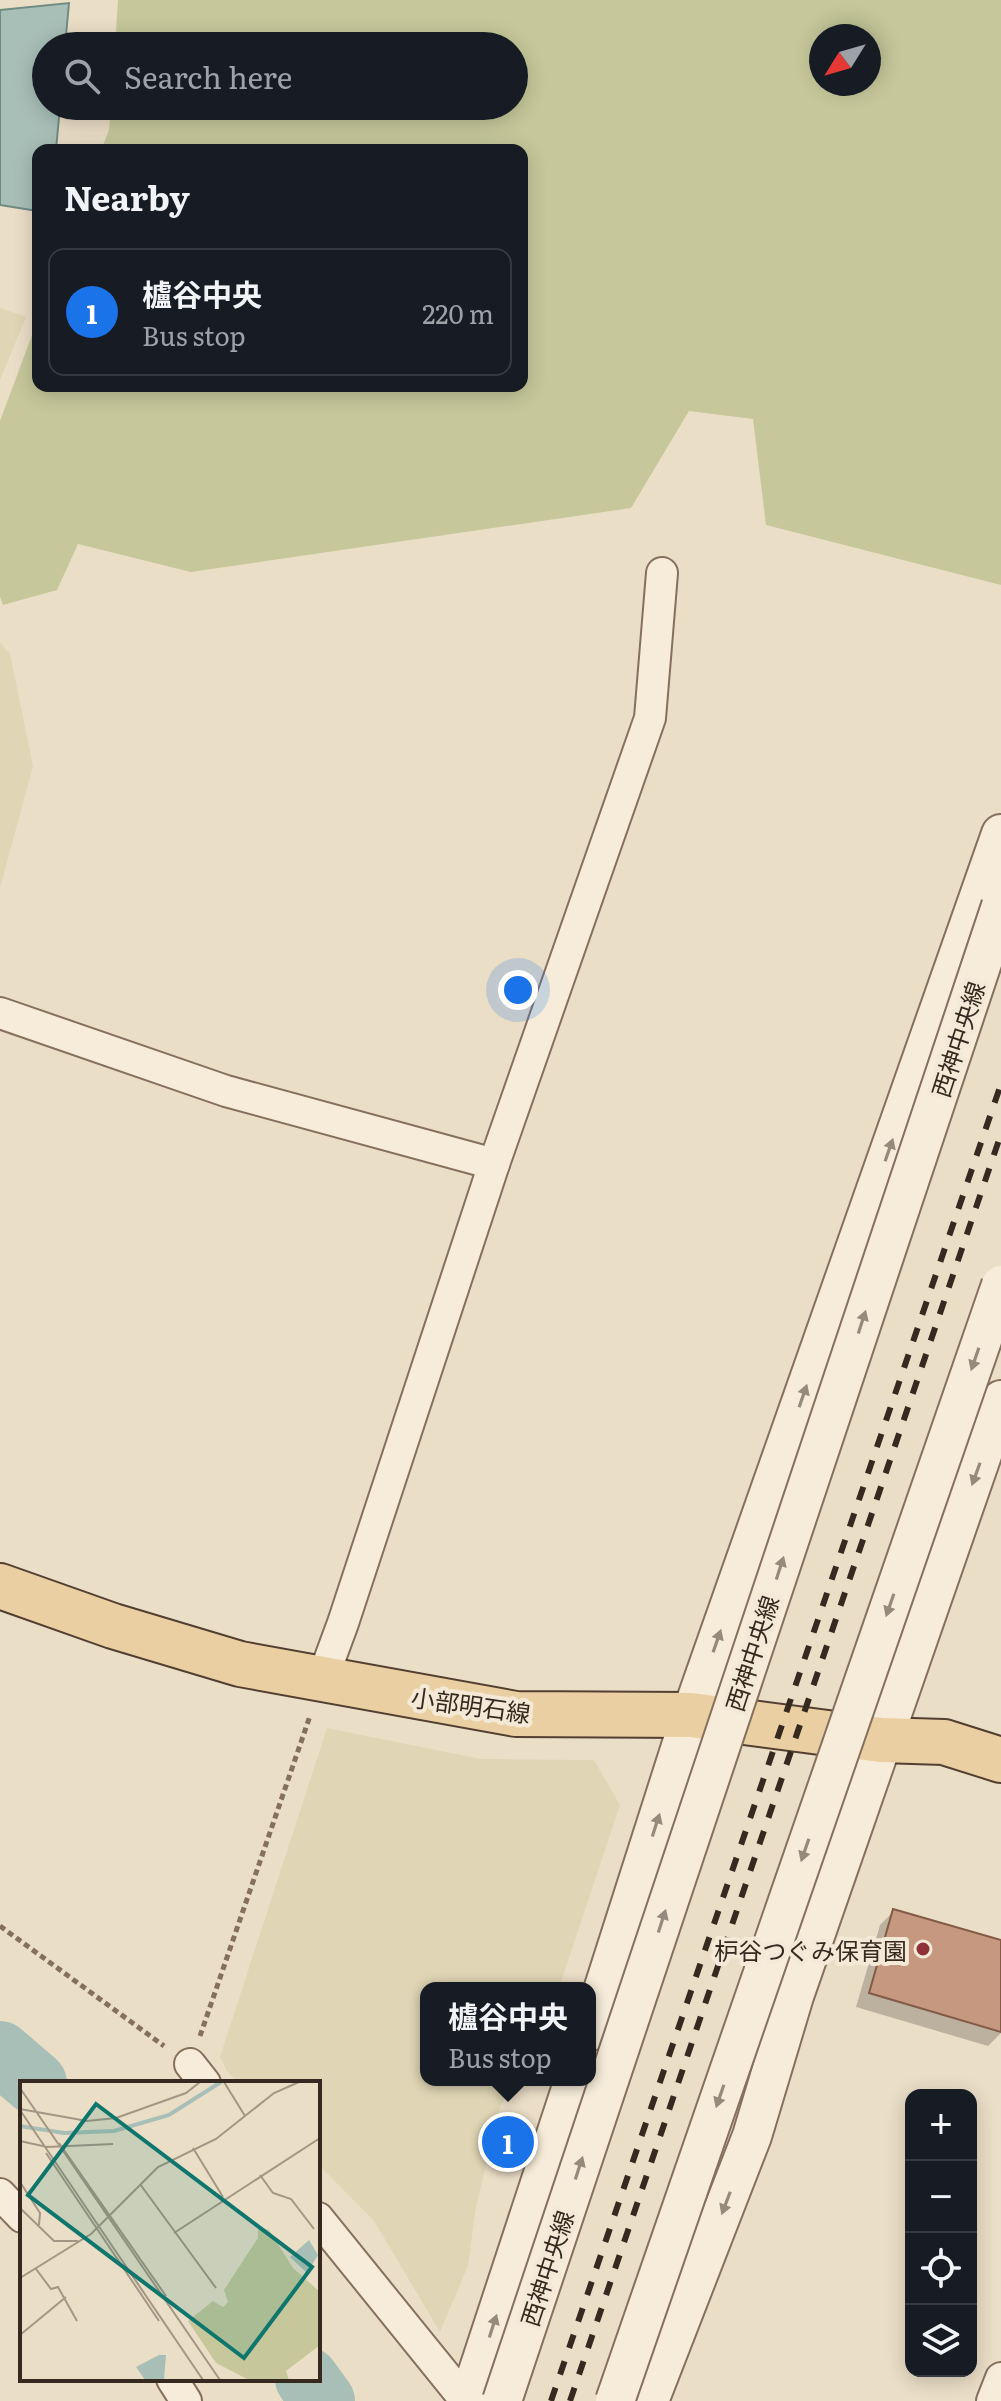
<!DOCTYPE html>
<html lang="en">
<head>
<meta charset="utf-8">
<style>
	:root { --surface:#171b24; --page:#242831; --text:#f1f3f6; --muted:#9ea1a6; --line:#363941; --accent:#1a73e8 }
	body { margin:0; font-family:Literata,"Noto Sans JP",serif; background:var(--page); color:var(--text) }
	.controls { position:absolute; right:24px; bottom:24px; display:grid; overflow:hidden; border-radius:16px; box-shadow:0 4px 20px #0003 }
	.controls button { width:72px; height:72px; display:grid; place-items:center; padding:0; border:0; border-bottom:2px solid var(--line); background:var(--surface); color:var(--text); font:40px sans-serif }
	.compass { position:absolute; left:809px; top:24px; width:72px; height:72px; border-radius:50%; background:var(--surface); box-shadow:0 4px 20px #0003; rotate:233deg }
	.you { position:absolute; left:518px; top:990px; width:28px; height:28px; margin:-20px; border:6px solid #fff; border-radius:50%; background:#1a73e8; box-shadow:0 0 0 12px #1a73e833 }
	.badge { display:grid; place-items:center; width:52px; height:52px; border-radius:50%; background:var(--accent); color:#fff; font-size:26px; font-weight:700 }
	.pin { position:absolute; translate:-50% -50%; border:4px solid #fff; box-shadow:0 2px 8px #0006 }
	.popup { position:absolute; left:420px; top:1982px; width:176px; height:104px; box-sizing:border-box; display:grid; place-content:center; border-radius:16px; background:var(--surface); filter:drop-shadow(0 2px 6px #0005); font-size:26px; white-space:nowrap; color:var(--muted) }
	.popup b { font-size:30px; color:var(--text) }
	.popup::after { content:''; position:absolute; left:50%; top:100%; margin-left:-16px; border:16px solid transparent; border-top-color:var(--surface) }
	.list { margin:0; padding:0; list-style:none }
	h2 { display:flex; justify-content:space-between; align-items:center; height:104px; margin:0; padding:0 32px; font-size:34px }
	h2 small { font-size:26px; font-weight:400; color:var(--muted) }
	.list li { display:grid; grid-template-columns:52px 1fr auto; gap:24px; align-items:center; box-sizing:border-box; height:128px; margin:0 16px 16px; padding:0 16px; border:2px solid var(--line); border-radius:16px }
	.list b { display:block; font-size:30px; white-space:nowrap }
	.list p { margin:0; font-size:26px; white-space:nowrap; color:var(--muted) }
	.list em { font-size:26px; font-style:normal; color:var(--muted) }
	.icon { flex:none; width:44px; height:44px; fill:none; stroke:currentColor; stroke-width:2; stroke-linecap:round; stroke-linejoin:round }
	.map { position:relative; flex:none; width:1001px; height:2401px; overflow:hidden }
	.search { position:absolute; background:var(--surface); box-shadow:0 4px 20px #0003; left:32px; top:32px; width:496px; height:88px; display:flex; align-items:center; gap:20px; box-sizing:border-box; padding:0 28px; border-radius:44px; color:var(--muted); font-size:30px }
	.panel { position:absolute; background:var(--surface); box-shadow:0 4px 20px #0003; left:32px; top:144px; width:496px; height:248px; border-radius:16px }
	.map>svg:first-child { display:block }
</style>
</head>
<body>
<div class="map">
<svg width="1001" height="2401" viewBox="0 0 1001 2401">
	<rect width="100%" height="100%" fill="#ebdec7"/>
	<g fill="#e0d6b5">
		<polygon points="0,308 26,317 0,380"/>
		<polygon points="0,642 10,654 33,766 0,888"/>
		<polygon points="327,1728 481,1759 594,1760 620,1805 559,1988 426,1988 426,2080 515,2080 500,2107 476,2207 468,2266 440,2332 374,2221 318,2164 318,2083 238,2083 227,2071 220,2057"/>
	</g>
	<path fill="#c6c89b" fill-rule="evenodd" d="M118,0H1001V585L766,525L753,419L689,411L631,508L191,572L78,544L57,590L3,605L0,597V421L38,319V386H522V150H101L109,130L111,106H514V46H115ZM821,36H869V84H821Z"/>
	<polygon fill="#a8bfb7" stroke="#6f8c83" stroke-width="2" points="69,3 65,46 46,46 46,106 60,106 56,150 38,150 38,211 0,205 0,10"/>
	<polygon fill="#0003" points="894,1911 1001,1942 1001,2033 988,2046 856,2007 880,1925"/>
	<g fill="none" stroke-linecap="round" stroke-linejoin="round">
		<g stroke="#a8bfb7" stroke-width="64">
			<polyline points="0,2053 35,2083"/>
			<polyline points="307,2379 323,2401"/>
		</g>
	</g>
	<polygon fill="#c69880" stroke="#825a46" stroke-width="2" points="893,1909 1001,1940 1001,2032 869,1993"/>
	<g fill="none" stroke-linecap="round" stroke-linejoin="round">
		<defs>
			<g id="minor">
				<polyline points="0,1013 226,1091 494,1164"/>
				<polyline points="322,1680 343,1623 494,1164 650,718 662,573"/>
				<polyline points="190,2064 205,2083"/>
				<polyline points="0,2194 22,2217"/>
				<polyline points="318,2218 466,2401"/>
				<polyline points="172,2379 186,2401"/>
				<polyline points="992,2401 1001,2378"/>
			</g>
			<g id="tertiary">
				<polyline points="590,2031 691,1715 1001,834"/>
				<polyline points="472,2401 473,2387 574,2080"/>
				<polyline points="649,2401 752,2136 794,1996 1001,1400"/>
			</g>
			<polyline id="primary" points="0,1586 113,1626 240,1664 516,1714 691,1715 881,1740 944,1742 1001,1760"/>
		</defs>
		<use href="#minor" stroke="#85705e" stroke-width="34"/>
		<use href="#tertiary" stroke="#85705e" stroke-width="42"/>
		<use href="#primary" stroke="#533f31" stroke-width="48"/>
		<g stroke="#85705e" stroke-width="5" stroke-dasharray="6 4" stroke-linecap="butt">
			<polyline points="0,1926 164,2046"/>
			<polyline points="200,2036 310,1716"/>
		</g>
		<use href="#minor" stroke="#f6ecd9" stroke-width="30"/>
		<use href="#tertiary" stroke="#f6ecd9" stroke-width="38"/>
		<use href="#primary" stroke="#eacfa2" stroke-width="44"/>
		<g stroke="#362920" stroke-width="6" stroke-dasharray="14 14" stroke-linecap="butt">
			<polyline points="551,2401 1001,1084"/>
			<polyline points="570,2401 1001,1134"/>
		</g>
		<defs>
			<g id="tertiary-bridge">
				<polyline points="502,2401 1001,906"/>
				<polyline points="615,2401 1001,1285"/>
			</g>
		</defs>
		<use href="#tertiary-bridge" stroke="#85705e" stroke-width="42" stroke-linecap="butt"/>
		<use href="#tertiary-bridge" stroke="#f6ecd9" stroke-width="38"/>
	</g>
	<defs><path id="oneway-solid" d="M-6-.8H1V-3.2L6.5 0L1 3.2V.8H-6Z" transform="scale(2)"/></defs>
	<g fill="#968a7c">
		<use href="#oneway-solid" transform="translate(889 1150) rotate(-71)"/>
		<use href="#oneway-solid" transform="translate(862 1322) rotate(-72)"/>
		<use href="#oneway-solid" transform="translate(975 1359) rotate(109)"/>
		<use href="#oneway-solid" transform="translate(803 1396) rotate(-71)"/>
		<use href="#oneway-solid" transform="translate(976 1474) rotate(110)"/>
		<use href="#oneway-solid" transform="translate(780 1568) rotate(-72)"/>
		<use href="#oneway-solid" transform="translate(890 1605) rotate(109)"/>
		<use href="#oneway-solid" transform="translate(717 1641) rotate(-71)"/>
		<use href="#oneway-solid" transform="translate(656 1825) rotate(-72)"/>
		<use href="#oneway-solid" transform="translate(805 1850) rotate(109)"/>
		<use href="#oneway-solid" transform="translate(662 1921) rotate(-72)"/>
		<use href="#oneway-solid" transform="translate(720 2096) rotate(109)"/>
		<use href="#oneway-solid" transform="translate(579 2168) rotate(-72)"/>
		<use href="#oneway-solid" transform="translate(726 2203) rotate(111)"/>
		<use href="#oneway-solid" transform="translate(493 2326) rotate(-72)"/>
	</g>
	<circle fill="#8f3339" stroke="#f3e9d6" stroke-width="3" cx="923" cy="1949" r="8"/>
	<g text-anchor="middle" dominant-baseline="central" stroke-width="8" stroke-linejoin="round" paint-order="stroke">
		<g font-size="24" fill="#362920" stroke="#f3e9d6">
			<text transform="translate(957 1039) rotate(-72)">西神中央線</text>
			<text transform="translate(751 1653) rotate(-72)">西神中央線</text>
			<text transform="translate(471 1704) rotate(8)">小部明石線</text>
			<text transform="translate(546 2268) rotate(-72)">西神中央線</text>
		</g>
		<g font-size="24" fill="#362920" stroke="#f3e9d6" text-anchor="end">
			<text x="907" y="1949">枦谷つぐみ保育園</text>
		</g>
	</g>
	<g transform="translate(20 2081)">
		<rect width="300" height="300" fill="#ebdec7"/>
		<path d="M238,146L249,149L273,187L300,211V264L266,290L269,299H229L196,282L168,240L193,220L203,226L208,221L204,209L238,157Z" fill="#c6c89b"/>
		<path d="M289,159L298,174L287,192L270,176ZM139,274H146L144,299H125L116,286Z" fill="#a8bfb7"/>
		<path fill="none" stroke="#a8bfb7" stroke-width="4" d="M0,45L44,52L94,50L149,34L201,1"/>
		<path fill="none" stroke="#a39684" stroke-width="2" d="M204,1L225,35M0,7L200,299M0,28L67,40L96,37L166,12L180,1M0,29L183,299M0,60L27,66L93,63M39,62L146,215M173,67L203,116M26,72L139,240M240,94L253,112L271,118L294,148M0,101L20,132L19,144M120,103L196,207M0,127L34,160H58M154,152L300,57M16,188L31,208L38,206L57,240M0,197L71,153L138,86L196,58L254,12L279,1M0,254L46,216"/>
		<path fill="#0f766e" fill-opacity="0.15" stroke="#0f766e" stroke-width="4" d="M76,23L292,186L224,277L8,114Z"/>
		<rect width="300" height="300" fill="none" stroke="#362920" stroke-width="4"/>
	</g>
</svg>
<div class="controls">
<button>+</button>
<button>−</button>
<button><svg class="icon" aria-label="locate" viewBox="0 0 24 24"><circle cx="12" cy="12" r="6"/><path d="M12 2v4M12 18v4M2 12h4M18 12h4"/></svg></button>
<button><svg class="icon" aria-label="layers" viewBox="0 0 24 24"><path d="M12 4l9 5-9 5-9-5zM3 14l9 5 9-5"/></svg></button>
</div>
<svg class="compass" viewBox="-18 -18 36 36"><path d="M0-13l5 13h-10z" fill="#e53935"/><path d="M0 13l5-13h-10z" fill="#9ea1a6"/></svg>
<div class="you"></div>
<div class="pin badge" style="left:508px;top:2142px">1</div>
<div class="popup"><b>櫨谷中央</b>Bus stop</div>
<div class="search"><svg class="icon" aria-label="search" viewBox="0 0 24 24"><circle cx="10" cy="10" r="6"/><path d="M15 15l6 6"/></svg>Search here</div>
<section class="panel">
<h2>Nearby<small></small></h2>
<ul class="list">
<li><span class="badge">1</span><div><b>櫨谷中央</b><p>Bus stop</p></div><em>220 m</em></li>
</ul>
</section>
</div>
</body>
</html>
